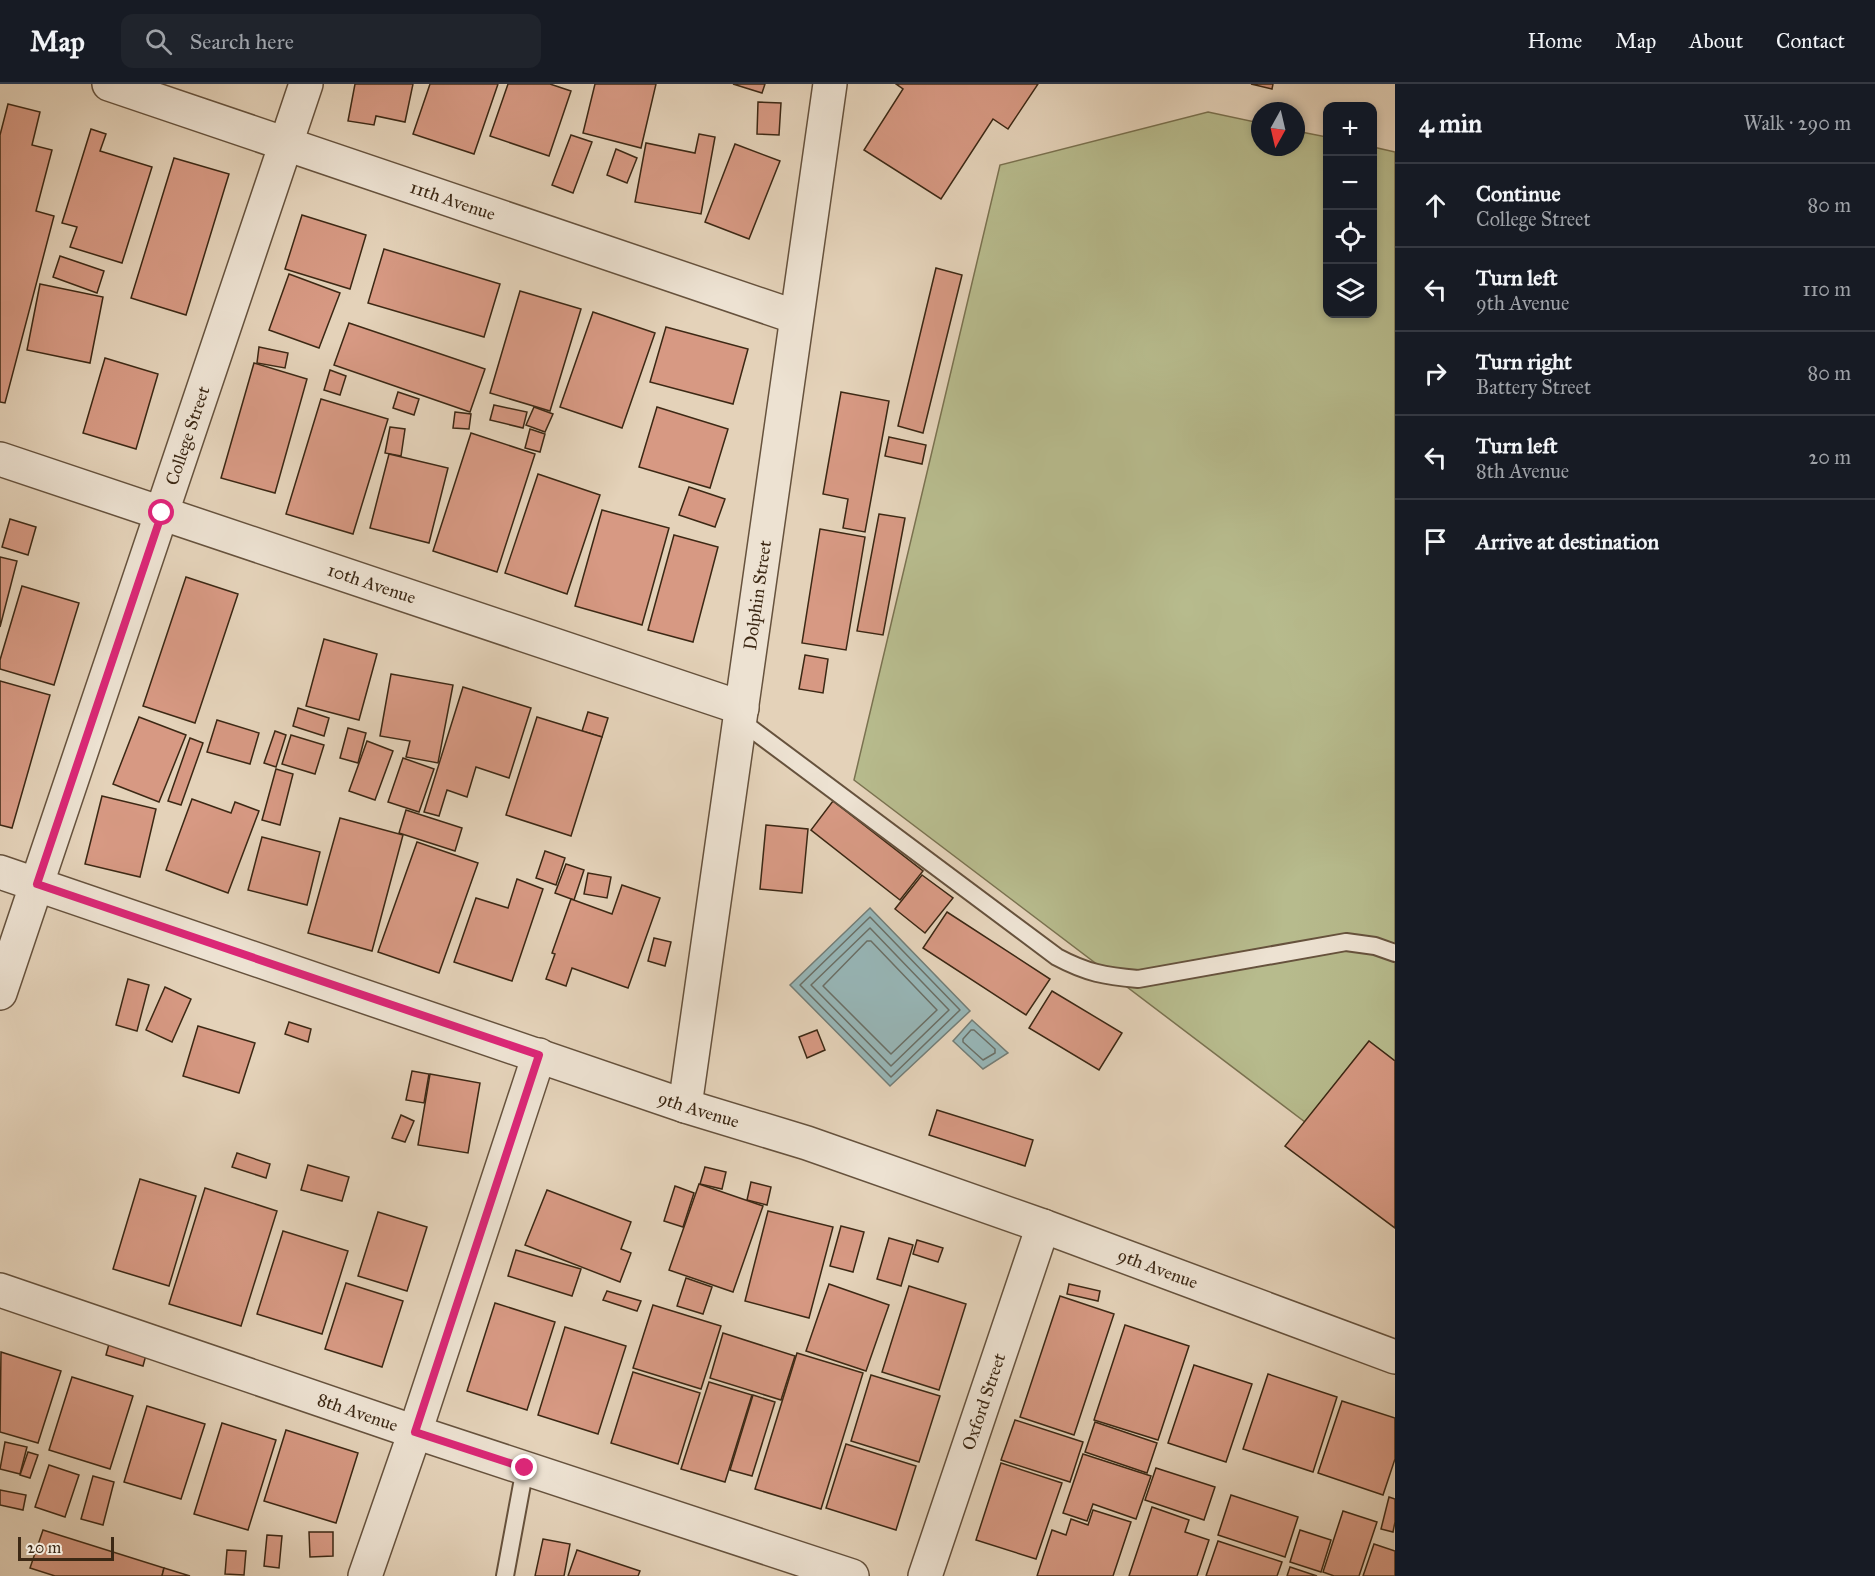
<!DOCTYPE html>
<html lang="en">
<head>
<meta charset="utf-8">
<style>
	:root { --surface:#171b24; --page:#20242c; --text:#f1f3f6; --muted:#9ea1a6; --line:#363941 }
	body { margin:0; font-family:"IM FELL Great Primer",serif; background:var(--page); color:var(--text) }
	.controls { position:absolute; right:18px; top:18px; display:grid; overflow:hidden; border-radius:12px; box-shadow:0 3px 9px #0003 }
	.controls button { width:54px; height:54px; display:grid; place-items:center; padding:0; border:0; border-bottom:2px solid var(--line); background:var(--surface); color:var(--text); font:30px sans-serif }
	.compass { position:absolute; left:1251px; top:18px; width:54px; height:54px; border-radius:50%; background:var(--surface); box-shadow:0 3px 9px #0003; rotate:188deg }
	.scale { position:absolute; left:18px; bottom:15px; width:96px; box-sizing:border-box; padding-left:6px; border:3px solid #3c2814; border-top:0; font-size:16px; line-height:21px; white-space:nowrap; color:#3c2814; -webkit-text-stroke:4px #ede2d2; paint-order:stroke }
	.stop { position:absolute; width:18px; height:18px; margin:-14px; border:4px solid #db2777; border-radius:50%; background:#fff }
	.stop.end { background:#db2777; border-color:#fff; box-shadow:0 2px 6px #0008 }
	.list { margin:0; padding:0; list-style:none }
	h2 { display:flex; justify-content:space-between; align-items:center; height:78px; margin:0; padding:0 24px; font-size:26px }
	h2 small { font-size:20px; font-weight:400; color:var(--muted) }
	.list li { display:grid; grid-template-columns:39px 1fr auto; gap:18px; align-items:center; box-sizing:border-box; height:84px; padding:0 24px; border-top:2px solid var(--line) }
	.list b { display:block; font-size:22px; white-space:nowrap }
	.list p { margin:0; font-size:20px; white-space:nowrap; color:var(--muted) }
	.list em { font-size:20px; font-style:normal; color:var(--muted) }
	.icon { flex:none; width:33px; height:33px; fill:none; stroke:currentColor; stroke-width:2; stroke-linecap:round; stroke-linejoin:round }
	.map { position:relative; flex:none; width:1395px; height:1492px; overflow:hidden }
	header { display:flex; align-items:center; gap:36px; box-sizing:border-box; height:84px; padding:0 30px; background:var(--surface); border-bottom:2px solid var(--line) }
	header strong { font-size:28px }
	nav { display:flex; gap:33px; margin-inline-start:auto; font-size:21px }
	.search { width:420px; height:54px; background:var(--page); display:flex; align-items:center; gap:15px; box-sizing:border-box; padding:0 21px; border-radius:12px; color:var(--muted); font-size:22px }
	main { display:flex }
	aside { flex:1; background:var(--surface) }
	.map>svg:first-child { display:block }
</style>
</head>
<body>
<header>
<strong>Map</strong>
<div class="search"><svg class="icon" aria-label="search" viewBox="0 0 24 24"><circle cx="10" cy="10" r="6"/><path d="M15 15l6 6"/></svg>Search here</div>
<nav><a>Home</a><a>Map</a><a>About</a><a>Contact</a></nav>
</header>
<main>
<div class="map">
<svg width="1395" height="1492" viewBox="0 0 1395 1492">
	<rect width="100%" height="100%" fill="#e4d2b9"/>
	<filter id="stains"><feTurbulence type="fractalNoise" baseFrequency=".00333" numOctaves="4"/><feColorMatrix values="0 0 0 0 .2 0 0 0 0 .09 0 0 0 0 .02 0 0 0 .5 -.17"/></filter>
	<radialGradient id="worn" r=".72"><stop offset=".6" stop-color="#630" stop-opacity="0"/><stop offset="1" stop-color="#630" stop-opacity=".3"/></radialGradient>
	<polygon fill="#b7bb8d" stroke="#7a7250" stroke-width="1.5" points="1208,28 1260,39 1260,63 1296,63 1296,47 1327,53 1328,230 1372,230 1373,63 1395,68 1395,977 1369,957 1305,1038 854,696 1000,81"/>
	<g fill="#97b6b7" stroke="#737d76" stroke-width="1.5">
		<polygon points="870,824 970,927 890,1002 790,901"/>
		<polygon points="972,936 1008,969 983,985 953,957"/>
	</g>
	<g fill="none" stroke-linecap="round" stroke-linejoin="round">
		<g stroke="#6a6f66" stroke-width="1.5">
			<polygon points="870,833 960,926 891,993 800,901"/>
			<polygon points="870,844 949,926 891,982 811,901"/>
			<polygon points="867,857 871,857 937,926 891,970 823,902"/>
			<polygon points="971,946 974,946 995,965 995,969 983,976 963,958 963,955"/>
		</g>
	</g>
	<g fill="#d79983" stroke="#3c2814" stroke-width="1.5">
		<polygon points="355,0 413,0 405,38 376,32 374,41 348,37"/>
		<polygon points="430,0 498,0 474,70 413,50"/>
		<polygon points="508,0 550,0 571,7 549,72 490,52"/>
		<polygon points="595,0 656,0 641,64 583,49"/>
		<polygon points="733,0 765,0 762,9"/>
		<polygon points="896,0 1038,0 1008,45 993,35 941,115 864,66 903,5"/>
		<polygon points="1251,0 1273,0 1272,5"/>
		<polygon points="758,18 781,19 779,51 757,50"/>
		<polygon points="8,20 40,28 32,61 52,66 36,127 54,132 5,319 0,318 0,51"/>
		<polygon points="91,45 106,50 100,67 152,83 122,179 70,163 77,143 62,139"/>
		<polygon points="699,50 715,53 701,130 635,118 646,59 695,69"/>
		<polygon points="571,51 592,58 573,109 552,101"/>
		<polygon points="735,60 780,77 749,155 705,138"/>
		<polygon points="616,65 637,74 627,99 607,91"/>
		<polygon points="174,74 229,90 186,231 131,214"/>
		<polygon points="302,131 366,151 350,205 285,185"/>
		<polygon points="384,165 500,200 484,253 368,219"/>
		<polygon points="60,172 104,187 97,209 53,193"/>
		<polygon points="936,184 962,191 923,349 898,342"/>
		<polygon points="289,190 340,209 319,264 269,246"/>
		<polygon points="40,200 103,213 90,279 27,266"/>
		<polygon points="520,207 581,225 550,327 490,309"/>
		<polygon points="593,228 655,249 622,344 560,323"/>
		<polygon points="349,239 485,285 470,328 334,281"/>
		<polygon points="666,243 748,265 733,320 650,298"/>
		<polygon points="259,263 288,269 285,284 257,279"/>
		<polygon points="105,274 158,290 136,365 83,349"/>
		<polygon points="254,279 307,295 275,409 221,394"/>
		<polygon points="330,286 346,292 340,311 324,306"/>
		<polygon points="398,308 419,315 414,331 393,324"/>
		<polygon points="841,308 889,317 865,448 843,444 848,415 823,410"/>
		<polygon points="321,315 388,335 353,450 286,430"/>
		<polygon points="494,321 527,328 523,344 490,336"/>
		<polygon points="534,323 553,330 545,348 526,341"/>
		<polygon points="657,323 728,345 710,404 639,383"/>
		<polygon points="455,328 471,330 469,345 453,344"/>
		<polygon points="390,343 405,345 401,372 385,369"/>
		<polygon points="530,345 545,350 540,368 525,364"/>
		<polygon points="471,349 535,370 497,488 433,467"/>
		<polygon points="889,353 926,361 922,380 885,372"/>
		<polygon points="389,370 448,384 429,459 370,444"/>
		<polygon points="538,390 600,411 567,510 505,489"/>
		<polygon points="689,403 725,415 715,443 679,431"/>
		<polygon points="602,426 669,444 642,541 575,522"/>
		<polygon points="879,430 905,434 883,551 857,547"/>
		<polygon points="10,435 36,443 28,471 2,463"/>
		<polygon points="820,445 865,453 846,566 802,559"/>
		<polygon points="674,451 718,463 693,558 648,546"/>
		<polygon points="0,473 17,477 0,543"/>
		<polygon points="186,493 238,510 195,639 143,622"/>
		<polygon points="22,502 79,519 54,601 0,585 0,576"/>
		<polygon points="324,555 377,570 359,636 306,622"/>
		<polygon points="805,571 828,575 823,609 799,605"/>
		<polygon points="391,590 453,601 438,679 406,673 410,657 380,652"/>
		<polygon points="0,597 50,611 12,744 0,741"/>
		<polygon points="463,603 531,624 509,694 476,683 467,713 447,706 439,732 424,728"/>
		<polygon points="298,624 329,634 324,652 293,642"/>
		<polygon points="588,628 608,634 602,653 582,647"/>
		<polygon points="139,633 186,651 159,718 113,700"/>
		<polygon points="537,633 602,653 571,752 506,731"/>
		<polygon points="217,636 259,649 250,680 207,668"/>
		<polygon points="348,644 366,649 358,679 340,674"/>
		<polygon points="275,647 286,651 276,683 264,679"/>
		<polygon points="291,651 324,661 315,690 282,680"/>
		<polygon points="190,654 203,659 181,721 168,717"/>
		<polygon points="367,657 393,667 375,716 349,707"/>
		<polygon points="403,674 434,685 419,728 388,718"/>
		<polygon points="276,685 293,690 280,741 262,736"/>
		<polygon points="102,712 156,725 140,793 85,780"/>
		<polygon points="192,715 231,729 235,718 259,727 228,809 166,786"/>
		<polygon points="833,717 923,787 900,816 811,746"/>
		<polygon points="406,726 462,744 455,767 399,749"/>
		<polygon points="340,734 403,751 372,867 308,849"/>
		<polygon points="766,741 808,745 802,809 760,805"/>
		<polygon points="262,753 320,768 307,821 248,806"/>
		<polygon points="417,758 478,779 439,889 378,868"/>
		<polygon points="545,767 565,774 556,801 536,794"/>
		<polygon points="566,780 584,786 574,816 555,809"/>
		<polygon points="588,789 611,793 607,814 584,810"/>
		<polygon points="922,791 953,814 925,849 895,825"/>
		<polygon points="517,795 543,805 512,897 454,878 476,814 508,824"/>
		<polygon points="622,801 660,814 628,904 572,884 566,902 546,895 555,870 552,869 571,815 612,830"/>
		<polygon points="947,828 1050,895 1026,931 923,864"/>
		<polygon points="654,854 671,858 665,882 648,877"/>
		<polygon points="128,895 149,901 137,947 116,941"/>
		<polygon points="165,903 191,915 172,958 146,946"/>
		<polygon points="1052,907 1122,949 1099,986 1029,944"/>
		<polygon points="289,938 311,945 308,958 285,950"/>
		<polygon points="198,942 255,959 239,1009 183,992"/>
		<polygon points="817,946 825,966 807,974 799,953"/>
		<polygon points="1369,957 1395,977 1395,1144 1285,1062"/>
		<polygon points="412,987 429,990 424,1019 406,1016"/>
		<polygon points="430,990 480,999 468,1069 418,1061"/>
		<polygon points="937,1026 1033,1056 1025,1082 929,1051"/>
		<polygon points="401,1031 414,1037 405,1058 392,1054"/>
		<polygon points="237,1069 270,1080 266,1094 232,1083"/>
		<polygon points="308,1081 349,1093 342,1117 301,1106"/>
		<polygon points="705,1083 726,1088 722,1105 700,1100"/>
		<polygon points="140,1095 196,1112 169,1202 113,1185"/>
		<polygon points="751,1098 771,1103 767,1121 747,1116"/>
		<polygon points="699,1100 763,1122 733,1208 669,1186"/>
		<polygon points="675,1102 694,1109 683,1143 664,1137"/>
		<polygon points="205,1104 277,1127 241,1242 169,1220"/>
		<polygon points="547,1106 631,1138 621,1165 631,1169 620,1198 525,1161"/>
		<polygon points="768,1127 833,1143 809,1234 745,1217"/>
		<polygon points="378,1128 427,1143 407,1207 358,1192"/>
		<polygon points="841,1142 864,1148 853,1188 830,1182"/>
		<polygon points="283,1147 348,1167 322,1250 257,1230"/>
		<polygon points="889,1154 913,1161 901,1202 877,1195"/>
		<polygon points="917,1156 943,1164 938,1178 913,1170"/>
		<polygon points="516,1166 581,1185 572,1212 508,1192"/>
		<polygon points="686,1194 712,1203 703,1230 677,1222"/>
		<polygon points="346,1199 403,1217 382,1283 325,1265"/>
		<polygon points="829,1200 889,1221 866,1287 806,1267"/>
		<polygon points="1069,1200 1100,1207 1098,1217 1067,1210"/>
		<polygon points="909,1202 966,1220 939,1306 882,1288"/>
		<polygon points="607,1207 641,1217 637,1227 603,1216"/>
		<polygon points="1060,1212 1114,1230 1074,1351 1020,1333"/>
		<polygon points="495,1219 555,1238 527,1326 467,1307"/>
		<polygon points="653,1221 721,1242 701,1305 633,1284"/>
		<polygon points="1125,1241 1189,1262 1158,1356 1094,1336"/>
		<polygon points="565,1243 626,1262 598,1350 538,1331"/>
		<polygon points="723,1249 795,1272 781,1316 710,1294"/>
		<polygon points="109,1260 146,1271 143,1282 106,1271"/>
		<polygon points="1,1268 61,1287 38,1359 0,1348"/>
		<polygon points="797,1269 863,1289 821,1425 755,1405"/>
		<polygon points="1194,1281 1252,1300 1226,1378 1168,1359"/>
		<polygon points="633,1288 700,1309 678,1380 611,1359"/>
		<polygon points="1268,1290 1337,1313 1313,1388 1243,1365"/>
		<polygon points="871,1291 940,1312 919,1378 851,1357"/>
		<polygon points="72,1293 133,1312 110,1385 49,1366"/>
		<polygon points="709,1298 752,1311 725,1398 681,1385"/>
		<polygon points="753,1311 775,1318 752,1392 730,1386"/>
		<polygon points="1342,1317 1395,1334 1395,1375 1383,1411 1318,1389"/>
		<polygon points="147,1322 205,1340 181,1415 124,1398"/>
		<polygon points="1015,1336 1083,1358 1070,1398 1001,1376"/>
		<polygon points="1095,1338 1157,1359 1147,1389 1085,1368"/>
		<polygon points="222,1339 276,1356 248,1446 194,1430"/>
		<polygon points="286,1346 358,1369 336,1439 264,1417"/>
		<polygon points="5,1358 27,1363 20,1390 0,1385"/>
		<polygon points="846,1360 916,1382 896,1446 826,1424"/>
		<polygon points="28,1368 38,1371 30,1394 20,1391"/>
		<polygon points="1083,1370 1151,1392 1136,1435 1093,1420 1087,1437 1063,1429"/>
		<polygon points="1001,1379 1062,1399 1036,1475 976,1456"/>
		<polygon points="49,1381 79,1391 65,1433 35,1423"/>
		<polygon points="1156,1384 1215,1403 1204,1436 1145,1416"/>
		<polygon points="93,1392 114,1398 103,1441 81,1435"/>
		<polygon points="0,1406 26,1411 23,1426 0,1421"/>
		<polygon points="1231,1411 1298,1433 1285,1473 1218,1451"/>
		<polygon points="1389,1413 1395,1415 1395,1438 1393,1448 1381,1445"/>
		<polygon points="1152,1423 1189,1436 1185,1448 1209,1456 1197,1492 1129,1492"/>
		<polygon points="1093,1426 1131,1438 1113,1492 1037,1492 1052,1446 1066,1451 1071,1435 1088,1441"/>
		<polygon points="1343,1427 1377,1438 1359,1492 1334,1492 1323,1488"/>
		<polygon points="43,1446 164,1484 162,1492 55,1492 30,1484"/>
		<polygon points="1300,1446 1331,1456 1321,1488 1290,1478"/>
		<polygon points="309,1448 333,1448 333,1472 310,1473"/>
		<polygon points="267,1451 282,1452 279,1484 264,1482"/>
		<polygon points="543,1455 570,1460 564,1492 535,1492"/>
		<polygon points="1218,1457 1282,1478 1277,1492 1206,1492"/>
		<polygon points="1374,1460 1395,1467 1395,1492 1363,1492"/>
		<polygon points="227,1466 246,1467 244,1491 225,1490"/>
		<polygon points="577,1466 640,1487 638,1492 568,1492"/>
		<polygon points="1290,1483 1317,1492 1287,1492"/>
		<polygon points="164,1484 190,1492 162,1492"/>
	</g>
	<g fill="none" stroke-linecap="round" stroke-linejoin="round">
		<defs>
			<g id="service">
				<path d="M741,637L1057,873C1087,889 1105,892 1138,895L1346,858L1375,862L1395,869"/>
				<polyline points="505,1492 525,1384"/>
			</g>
			<g id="minor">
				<path id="s1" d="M109,0L796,233"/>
				<path id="s2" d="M0,375L742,624"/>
				<path id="s3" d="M0,788L685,1022L807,1059L1043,1142L1395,1273"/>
				<path id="s4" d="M0,909L306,0"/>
				<path id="s5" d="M685,1022L830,0"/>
				<path id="s6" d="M0,1206L415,1348L852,1492"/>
				<polyline points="365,1492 415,1348 539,971"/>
				<path id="s7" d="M925,1492L1043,1142"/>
			</g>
		</defs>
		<use href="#service" stroke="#66523d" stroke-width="20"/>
		<use href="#minor" stroke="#66523d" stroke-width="36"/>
		<use href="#service" stroke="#ede2d2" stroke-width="16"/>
		<use href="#minor" stroke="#ede2d2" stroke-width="33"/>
	</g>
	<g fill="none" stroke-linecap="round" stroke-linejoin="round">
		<polyline stroke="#db2777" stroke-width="8" points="162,429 37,800 539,971 415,1348 525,1384"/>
	</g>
	<g text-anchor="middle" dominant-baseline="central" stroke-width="4.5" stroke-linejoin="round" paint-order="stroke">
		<g font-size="18" fill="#3c2814" stroke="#ede2d2">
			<text stroke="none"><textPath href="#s1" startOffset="363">11th Avenue</textPath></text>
			<text stroke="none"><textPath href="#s4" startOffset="588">College Street</textPath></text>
			<text stroke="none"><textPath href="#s2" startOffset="392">10th Avenue</textPath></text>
			<text stroke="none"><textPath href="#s5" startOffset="516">Dolphin Street</textPath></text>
			<text stroke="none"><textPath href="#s3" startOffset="738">9th Avenue</textPath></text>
			<text stroke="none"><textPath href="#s3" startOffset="1224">9th Avenue</textPath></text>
			<text stroke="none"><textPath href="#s7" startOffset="184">Oxford Street</textPath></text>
			<text stroke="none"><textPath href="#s6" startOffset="378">8th Avenue</textPath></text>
		</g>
	</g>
	<rect width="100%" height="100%" filter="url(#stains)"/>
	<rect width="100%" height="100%" fill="url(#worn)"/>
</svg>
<div class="controls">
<button>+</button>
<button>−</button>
<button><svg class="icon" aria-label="locate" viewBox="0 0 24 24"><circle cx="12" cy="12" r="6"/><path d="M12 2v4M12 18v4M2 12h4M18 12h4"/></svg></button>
<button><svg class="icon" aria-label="layers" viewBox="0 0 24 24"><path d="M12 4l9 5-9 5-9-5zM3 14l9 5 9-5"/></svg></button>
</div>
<svg class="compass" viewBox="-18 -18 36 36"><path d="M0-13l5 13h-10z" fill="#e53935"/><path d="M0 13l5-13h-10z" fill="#9ea1a6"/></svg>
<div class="scale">20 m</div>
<div class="stop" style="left:162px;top:429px"></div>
<div class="stop end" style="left:525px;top:1384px"></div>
</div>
<aside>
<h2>4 min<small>Walk · 290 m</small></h2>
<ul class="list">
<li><svg class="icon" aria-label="ahead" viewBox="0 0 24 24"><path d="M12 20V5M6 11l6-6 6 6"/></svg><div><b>Continue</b><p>College Street</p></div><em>80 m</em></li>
<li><svg class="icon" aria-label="left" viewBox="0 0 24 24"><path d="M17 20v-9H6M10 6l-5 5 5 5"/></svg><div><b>Turn left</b><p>9th Avenue</p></div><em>110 m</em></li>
<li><svg class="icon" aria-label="right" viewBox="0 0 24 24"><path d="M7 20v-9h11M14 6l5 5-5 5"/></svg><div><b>Turn right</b><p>Battery Street</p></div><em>80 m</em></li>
<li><svg class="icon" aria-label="left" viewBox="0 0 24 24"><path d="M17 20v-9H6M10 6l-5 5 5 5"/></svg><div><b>Turn left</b><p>8th Avenue</p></div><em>20 m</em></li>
<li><svg class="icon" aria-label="arrive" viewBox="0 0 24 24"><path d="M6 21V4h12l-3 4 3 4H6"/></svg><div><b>Arrive at destination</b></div></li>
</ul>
</aside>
</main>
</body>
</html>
